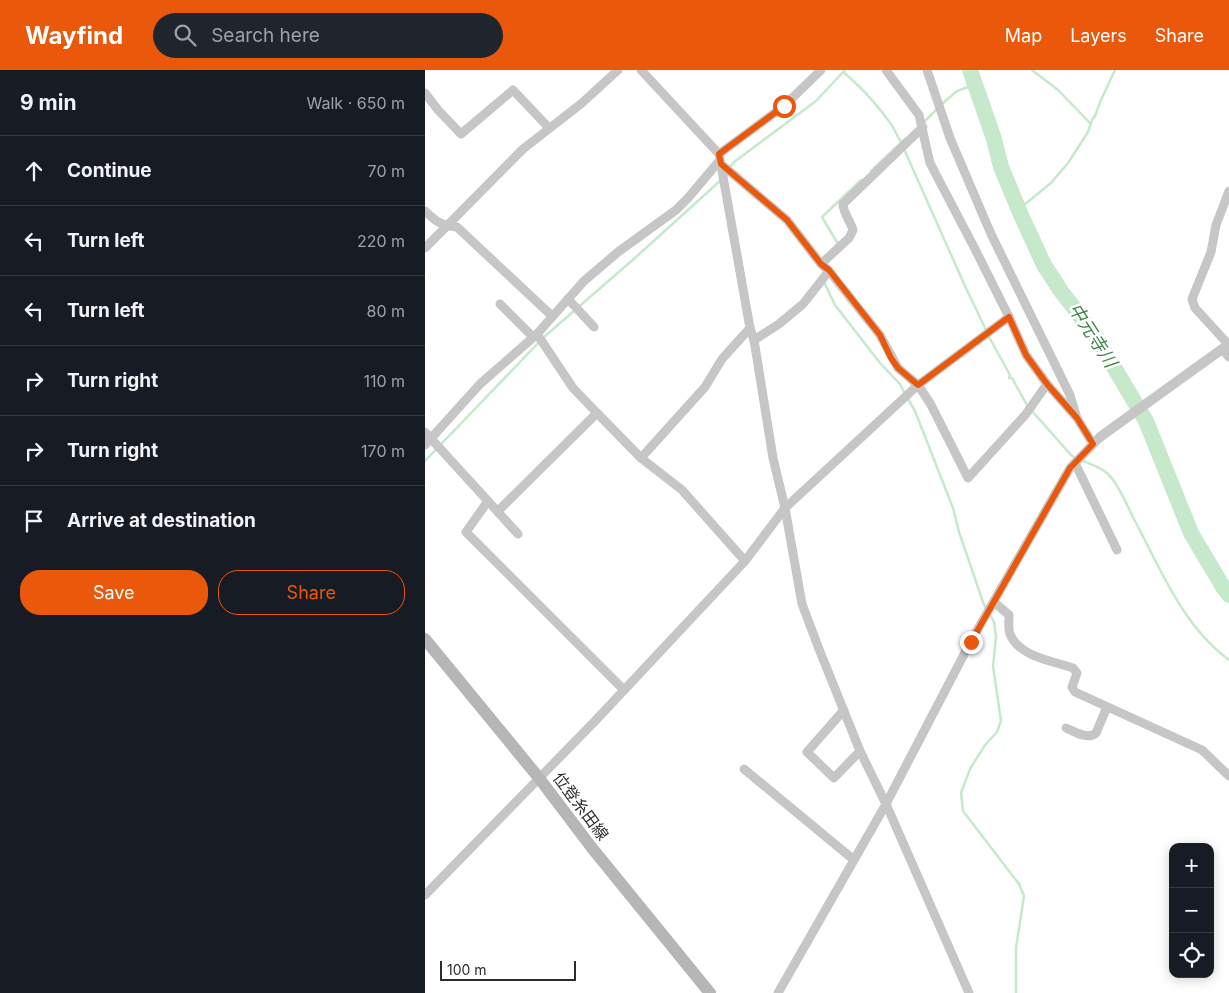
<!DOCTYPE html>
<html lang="en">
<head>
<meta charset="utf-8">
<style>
	:root { --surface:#171b24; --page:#20242c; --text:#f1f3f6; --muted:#9ea1a6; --line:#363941; --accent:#ea580c }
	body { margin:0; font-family:Inter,"Noto Sans JP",sans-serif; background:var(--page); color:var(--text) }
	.controls { position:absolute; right:15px; bottom:15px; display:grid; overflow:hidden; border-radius:10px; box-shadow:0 2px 12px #0003 }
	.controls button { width:45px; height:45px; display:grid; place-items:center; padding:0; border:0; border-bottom:1px solid var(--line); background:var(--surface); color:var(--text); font:25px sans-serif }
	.scale { position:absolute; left:15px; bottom:12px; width:136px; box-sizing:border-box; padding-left:5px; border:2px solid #2c2c2c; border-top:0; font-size:14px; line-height:18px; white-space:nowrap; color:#2c2c2c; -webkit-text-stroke:4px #fff; paint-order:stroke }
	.stop { position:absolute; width:15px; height:15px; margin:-11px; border:4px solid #ea580c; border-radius:50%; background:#fff }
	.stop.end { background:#ea580c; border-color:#fff; box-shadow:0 1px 5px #0008 }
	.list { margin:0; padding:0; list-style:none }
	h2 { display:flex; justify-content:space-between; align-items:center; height:65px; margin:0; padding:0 20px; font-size:21px }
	h2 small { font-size:16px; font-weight:400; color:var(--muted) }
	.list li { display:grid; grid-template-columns:32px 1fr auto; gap:15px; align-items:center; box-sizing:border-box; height:70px; padding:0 20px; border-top:1px solid var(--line) }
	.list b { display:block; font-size:19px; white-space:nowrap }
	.list em { font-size:16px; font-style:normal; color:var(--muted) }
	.actions { display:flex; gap:10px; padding:15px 20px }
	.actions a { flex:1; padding:11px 0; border:1px solid var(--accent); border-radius:20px; text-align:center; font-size:18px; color:var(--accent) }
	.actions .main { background:var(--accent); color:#fff }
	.icon { flex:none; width:28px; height:28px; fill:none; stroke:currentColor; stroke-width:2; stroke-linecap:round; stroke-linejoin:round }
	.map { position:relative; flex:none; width:804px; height:923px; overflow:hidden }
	header { display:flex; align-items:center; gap:30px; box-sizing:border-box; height:70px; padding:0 25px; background:var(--accent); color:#fff }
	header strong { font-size:24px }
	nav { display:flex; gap:28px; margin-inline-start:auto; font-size:18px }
	.search { width:350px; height:45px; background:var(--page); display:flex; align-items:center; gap:12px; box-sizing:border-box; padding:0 18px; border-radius:28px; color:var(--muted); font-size:19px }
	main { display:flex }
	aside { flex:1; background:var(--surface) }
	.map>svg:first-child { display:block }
</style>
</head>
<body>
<header>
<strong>Wayfind</strong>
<div class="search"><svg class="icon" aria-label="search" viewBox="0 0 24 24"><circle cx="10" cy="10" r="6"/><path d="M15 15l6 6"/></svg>Search here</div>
<nav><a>Map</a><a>Layers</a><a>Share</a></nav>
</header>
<main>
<aside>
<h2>9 min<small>Walk · 650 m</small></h2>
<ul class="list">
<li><svg class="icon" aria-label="ahead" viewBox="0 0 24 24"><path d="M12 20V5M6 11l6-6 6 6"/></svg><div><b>Continue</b></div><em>70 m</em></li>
<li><svg class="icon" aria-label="left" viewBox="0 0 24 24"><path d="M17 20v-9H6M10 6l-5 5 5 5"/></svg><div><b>Turn left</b></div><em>220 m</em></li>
<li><svg class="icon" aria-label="left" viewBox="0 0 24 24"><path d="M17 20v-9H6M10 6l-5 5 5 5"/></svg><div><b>Turn left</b></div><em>80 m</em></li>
<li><svg class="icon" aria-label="right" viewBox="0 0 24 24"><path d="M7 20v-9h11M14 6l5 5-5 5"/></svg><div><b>Turn right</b></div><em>110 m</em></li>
<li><svg class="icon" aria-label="right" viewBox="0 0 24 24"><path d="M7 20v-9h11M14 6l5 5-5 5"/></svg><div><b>Turn right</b></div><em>170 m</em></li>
<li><svg class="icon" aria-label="arrive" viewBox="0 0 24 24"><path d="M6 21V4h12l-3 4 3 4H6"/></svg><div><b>Arrive at destination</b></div></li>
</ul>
<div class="actions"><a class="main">Save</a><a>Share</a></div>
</aside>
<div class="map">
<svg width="804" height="923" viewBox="0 0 804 923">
	<rect width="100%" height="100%" fill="#fff"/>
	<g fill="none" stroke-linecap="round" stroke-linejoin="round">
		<g stroke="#c6e9cc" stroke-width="2.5">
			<polyline points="607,0 633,20 666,54"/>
			<path d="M418,2C437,17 452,35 466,54C470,60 472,66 476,72"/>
			<polyline points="517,34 532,21 549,15"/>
			<polyline points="499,52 513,38"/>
			<polyline points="479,79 540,216 561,260"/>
			<polyline points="305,97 309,92 391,31 420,0"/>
			<polyline points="446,101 480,69"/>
			<polyline points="594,139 626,113 643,93 663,62 667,50 670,46 676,30 690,0"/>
			<polyline points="412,175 413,174 397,147 436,110"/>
			<polyline points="399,212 410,235 455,293 475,314 480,324"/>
			<polyline points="563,265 585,305 584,308 587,308 603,337"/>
			<polyline points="483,329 490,341 528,438 534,462 558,532 561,539"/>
			<polyline points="607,341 647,386 651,388"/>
			<path d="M656,390C665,394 676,397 683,404C695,416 702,436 710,451C736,500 758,556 804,590"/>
			<polyline points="0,391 119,267 211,187 296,110"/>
			<polyline points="564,543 569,552 571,567 568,596 576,651 572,662 560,675 545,699 536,723 538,741 594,814 599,826 591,878 591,923"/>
		</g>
		<polyline stroke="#c6e9cc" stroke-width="16" points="545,0 569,69 576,97 596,145 619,195 636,221 671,267 721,351 766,463 798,517 804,525"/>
		<g stroke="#c6c6c6" stroke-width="9">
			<polyline points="216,0 294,84 325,258 329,270 348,388 360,438 377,534 394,579 435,681 461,734 544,923"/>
			<polyline points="461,0 494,45 505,93 551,181 584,247 601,285 622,314 652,348 668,374"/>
			<polyline points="502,0 525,68 566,164 645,325 651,345"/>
			<polyline points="0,23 13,40 36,64 88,20 124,58"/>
			<polyline points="294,84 359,36 396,0"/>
			<polyline points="296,94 362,150 396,194 404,201 455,265 473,298 493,315 505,333 543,408 601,344 622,314"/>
			<path d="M0,141C10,151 17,156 32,157L127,246"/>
			<polyline points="0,178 98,79 157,33 193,0"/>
			<path d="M396,194L424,168L428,160C425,150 418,143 418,134L498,57"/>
			<polyline points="143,229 169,257"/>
			<polyline points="75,234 108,267"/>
			<polyline points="329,270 354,254 378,234 404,201"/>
			<polyline points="803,274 770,238 767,229 786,182 791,155 804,121"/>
			<polyline points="797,279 804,287"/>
			<polyline points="172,343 216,388 257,420 320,491"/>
			<polyline points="0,362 93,464"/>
			<polyline points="0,375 55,314 112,264 159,211 193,182 251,140 263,128 295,90"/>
			<polyline points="216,388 280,317 297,289 325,258"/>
			<polyline points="650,393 692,480"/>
			<polyline points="63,431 41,462 199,620"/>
			<polyline points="73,441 172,343 148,318 112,264"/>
			<path d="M569,532L584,545C584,551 583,559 585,564C594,587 628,591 648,598L652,603L647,617L650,622L777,680L804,706"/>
			<polyline points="419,640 382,682 409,708 435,681"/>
			<path d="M641,658C650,662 663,670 671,663L682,637"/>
			<polyline points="319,699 429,790"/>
			<polyline points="0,825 171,650 320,491 360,438 493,315 584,247"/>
			<polyline points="353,923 461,734 546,571 645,398 675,367"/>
		</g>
		<polyline stroke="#c6c6c6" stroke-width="10" points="675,367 804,274"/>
		<polyline stroke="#b6b6b6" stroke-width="12" points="0,569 114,708 167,778 285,923"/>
	</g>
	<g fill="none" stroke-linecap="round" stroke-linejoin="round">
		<polyline stroke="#ea580c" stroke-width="6" points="359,36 294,84 296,94 362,150 396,194 404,200 455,265 466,288 473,298 493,315 584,247 601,285 622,314 652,348 668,374 645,398 546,572"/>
	</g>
	<g text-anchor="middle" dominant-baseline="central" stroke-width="5" stroke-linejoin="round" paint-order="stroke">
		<g font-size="16" fill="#2c2c2c" stroke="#fff">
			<text transform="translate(156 736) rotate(53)">位登糸田線</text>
		</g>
		<g font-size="18" font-style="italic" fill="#3c8449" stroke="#fff">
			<text transform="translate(668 265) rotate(57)">中元寺川</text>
		</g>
	</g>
</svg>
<div class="controls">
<button>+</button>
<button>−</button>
<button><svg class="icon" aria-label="locate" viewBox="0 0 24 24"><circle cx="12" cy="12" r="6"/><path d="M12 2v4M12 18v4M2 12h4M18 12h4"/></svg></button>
</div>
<div class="scale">100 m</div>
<div class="stop" style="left:359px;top:36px"></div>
<div class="stop end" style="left:546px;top:572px"></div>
</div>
</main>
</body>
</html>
